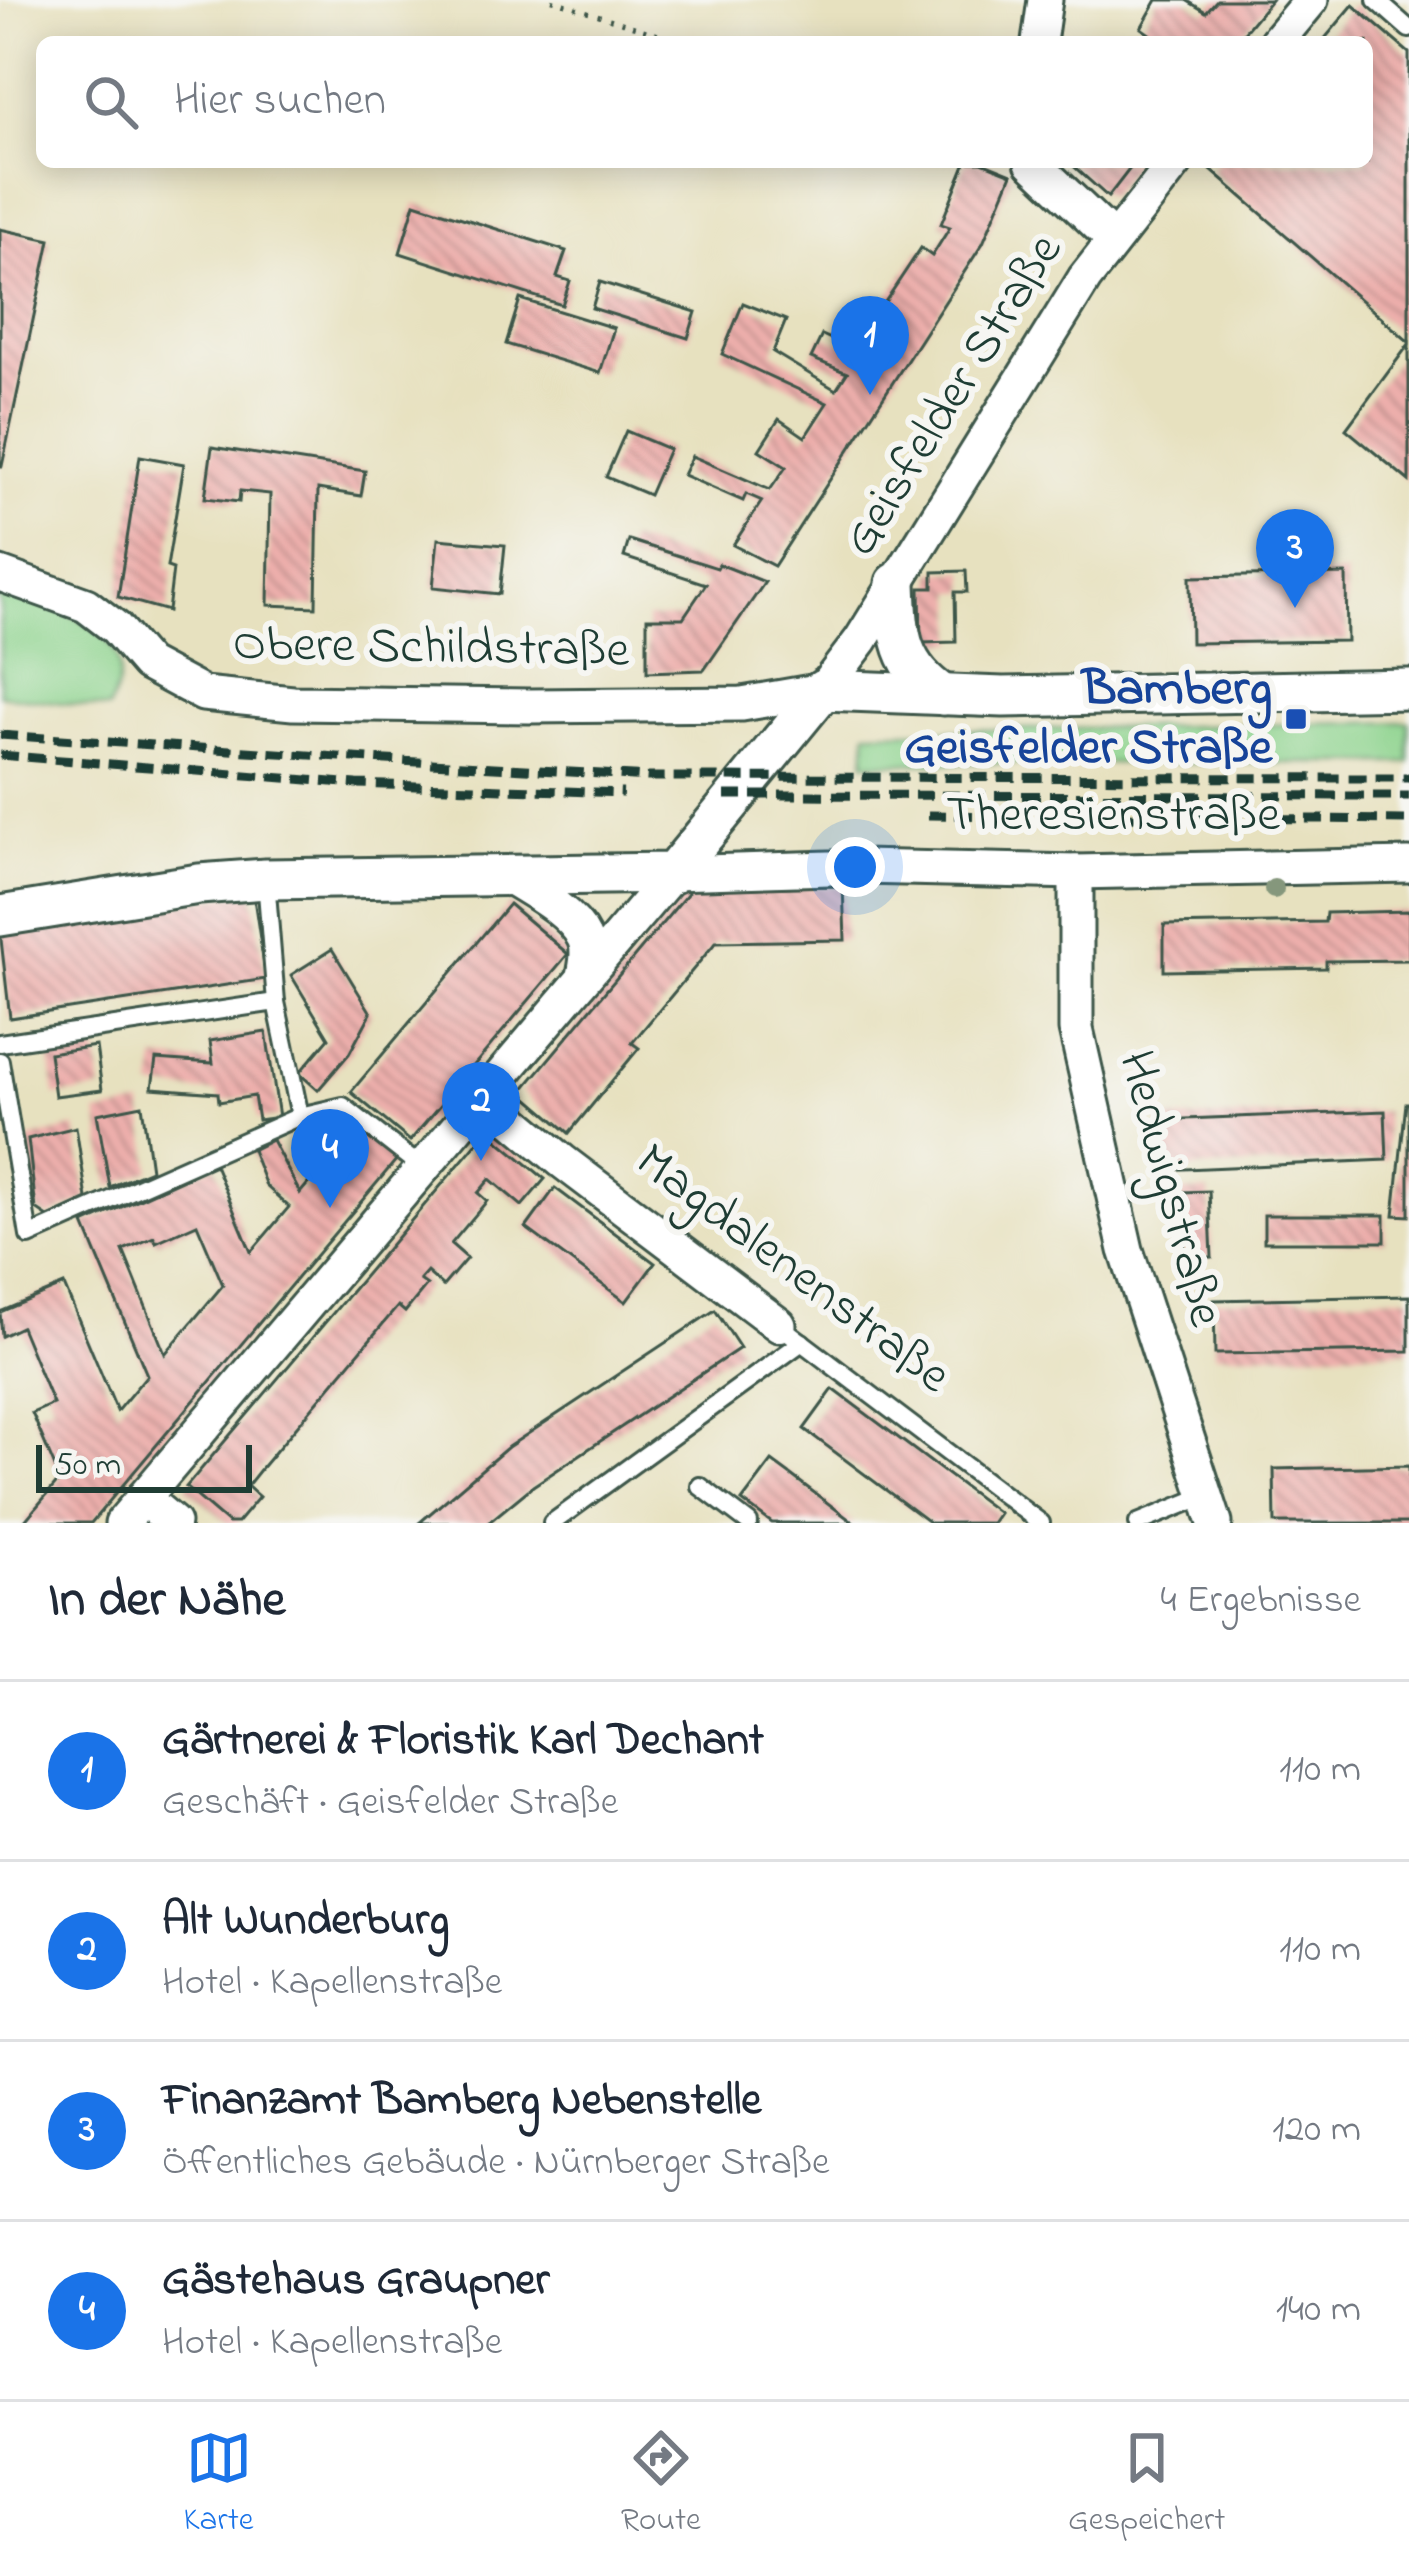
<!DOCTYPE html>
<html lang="de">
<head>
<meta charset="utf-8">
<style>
	:root { --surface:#fff; --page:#f2f2f3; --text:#1f2937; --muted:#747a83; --line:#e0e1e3; --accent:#1a73e8 }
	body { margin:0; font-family:"Indie Flower",sans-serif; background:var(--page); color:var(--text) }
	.scale { position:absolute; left:36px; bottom:30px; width:216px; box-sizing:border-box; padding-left:12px; border:6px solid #1f3d34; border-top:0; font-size:33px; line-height:42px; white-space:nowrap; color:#1f3d34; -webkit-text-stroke:9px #f6f6f2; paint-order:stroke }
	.you { position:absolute; left:855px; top:867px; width:42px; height:42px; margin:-30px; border:9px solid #fff; border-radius:50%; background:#1a73e8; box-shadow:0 0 0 18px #1a73e833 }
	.badge { display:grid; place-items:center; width:78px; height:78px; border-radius:50%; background:var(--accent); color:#fff; font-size:39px; font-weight:700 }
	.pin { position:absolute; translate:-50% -99px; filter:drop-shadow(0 3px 6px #0008) }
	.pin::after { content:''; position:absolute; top:63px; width:42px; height:36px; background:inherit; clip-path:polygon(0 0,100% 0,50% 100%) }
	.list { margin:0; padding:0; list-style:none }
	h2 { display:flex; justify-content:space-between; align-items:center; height:156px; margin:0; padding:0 48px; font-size:51px }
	h2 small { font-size:39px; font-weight:400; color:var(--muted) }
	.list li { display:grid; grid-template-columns:78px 1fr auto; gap:36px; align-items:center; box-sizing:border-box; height:180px; padding:0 48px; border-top:3px solid var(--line) }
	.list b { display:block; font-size:45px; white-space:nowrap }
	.list p { margin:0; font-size:39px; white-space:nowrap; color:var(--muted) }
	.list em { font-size:39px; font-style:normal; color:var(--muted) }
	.icon { flex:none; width:66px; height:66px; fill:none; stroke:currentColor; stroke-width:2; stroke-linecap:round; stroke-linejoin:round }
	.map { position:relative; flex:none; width:1409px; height:1523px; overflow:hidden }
	.search { position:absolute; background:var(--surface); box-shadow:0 6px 30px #0003; left:36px; right:36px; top:36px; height:132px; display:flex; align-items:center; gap:30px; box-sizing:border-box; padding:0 42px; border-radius:18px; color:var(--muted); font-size:45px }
	.sheet { height:876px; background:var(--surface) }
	nav { display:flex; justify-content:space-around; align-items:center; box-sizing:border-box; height:168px; border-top:3px solid var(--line); background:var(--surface); font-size:33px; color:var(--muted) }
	nav a { display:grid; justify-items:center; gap:6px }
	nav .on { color:var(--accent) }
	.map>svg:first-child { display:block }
</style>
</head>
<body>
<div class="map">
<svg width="1409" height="1523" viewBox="0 0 1409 1523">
	<defs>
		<pattern id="building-back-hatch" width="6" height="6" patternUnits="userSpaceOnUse" patternTransform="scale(3)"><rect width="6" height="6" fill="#edafac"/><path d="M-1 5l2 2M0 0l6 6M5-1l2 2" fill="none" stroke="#bf908d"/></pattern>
	</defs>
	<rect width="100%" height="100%" fill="#f6f6f2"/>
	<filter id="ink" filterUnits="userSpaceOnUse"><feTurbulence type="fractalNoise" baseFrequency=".00833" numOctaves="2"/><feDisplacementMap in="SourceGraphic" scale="24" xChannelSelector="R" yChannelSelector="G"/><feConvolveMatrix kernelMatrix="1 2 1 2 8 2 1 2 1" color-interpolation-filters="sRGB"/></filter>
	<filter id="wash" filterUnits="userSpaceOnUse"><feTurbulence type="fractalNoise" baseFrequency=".004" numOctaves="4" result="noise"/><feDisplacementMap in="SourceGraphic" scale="48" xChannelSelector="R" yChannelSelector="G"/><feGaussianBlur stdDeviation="2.7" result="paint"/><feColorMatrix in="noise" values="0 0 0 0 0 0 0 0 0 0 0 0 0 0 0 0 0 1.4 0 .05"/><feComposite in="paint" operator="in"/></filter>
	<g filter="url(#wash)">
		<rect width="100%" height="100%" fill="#e7e1bf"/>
		<g fill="#8dd38d" stroke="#568860" stroke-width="3">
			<path d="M0,587C56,610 152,629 108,709L0,695Z"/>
			<polygon points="1409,722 1409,763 865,763 867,732"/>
		</g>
		<g id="blocks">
			<g fill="url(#building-back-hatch)" fill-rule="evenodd">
				<polygon points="1157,0 1186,0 1206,12 1217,0 1271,0 1236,42 1161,42 1141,28"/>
				<polygon points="1353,5 1409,53 1409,342 1211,170 1218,162 1367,162 1367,42 1322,42"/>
				<polygon points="966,162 982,162 1012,174 983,243 774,566 733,545 762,501 746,494 743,501 683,475 692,456 770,490 786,467 759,450 779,419 805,437 827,403 722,354 743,303 786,320 773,352 836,390 847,373 811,358 822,335 860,352 888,309 883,305 921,248 932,256 950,227 941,224"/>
				<polygon points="1069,162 1135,162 1108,197"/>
				<polygon points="415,203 566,251 557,277 570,281 562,305 400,253"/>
				<polygon points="0,229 50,240 2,466 0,466"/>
				<polygon points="600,282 696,312 688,338 592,308"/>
				<polygon points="520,299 614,328 600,373 506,344"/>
				<polygon points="1409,344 1409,481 1346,429"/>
				<polygon points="626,431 669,449 649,495 606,477"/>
				<polygon points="212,447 365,471 361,496 318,489 316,607 268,605 270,494 240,491 239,502 205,498"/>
				<polygon points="140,456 184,464 167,567 173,569 168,611 118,597"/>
				<polygon points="438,539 505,545 500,594 433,587"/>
				<polygon points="629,540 717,568 719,564 765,582 704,670 647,672 647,618 683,618 706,584 624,557"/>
				<polygon points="966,571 967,592 955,592 956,642 921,643 920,588 933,588 933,572"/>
				<polygon points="1346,574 1347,641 1191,643 1190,577"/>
				<polygon points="843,886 845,940 716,942 632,1043 639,1048 569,1133 521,1092 692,888"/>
				<polygon points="253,892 266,979 10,1018 0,931"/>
				<polygon points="509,904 568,954 410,1141 351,1092"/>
				<polygon points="1409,911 1409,960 1326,961 1326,968 1164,971 1164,925 1325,922 1326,913"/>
				<polygon points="332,949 371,1013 349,1054 318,1090 299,1073 329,1038 291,975"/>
				<polygon points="266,1032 279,1117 258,1120 254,1096 219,1102 218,1093 152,1088 156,1059 213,1063 210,1041"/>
				<polygon points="96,1046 102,1090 55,1096 49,1053"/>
				<polygon points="1406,1103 1409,1103 1409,1216 1394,1215"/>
				<polygon points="142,1105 151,1170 110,1187 97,1114"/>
				<polygon points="1385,1111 1387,1160 1163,1170 1161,1120"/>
				<path d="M357,1126L397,1159L91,1523H23L60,1479L32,1413L53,1404L21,1327L2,1336L0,1312L64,1285L117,1411L147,1375L84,1224L215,1165L251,1252L289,1207L266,1186L252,1150L272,1140L300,1193ZM197,1224L223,1285L165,1354L123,1250L154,1237L156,1242Z"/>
				<polygon points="76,1127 87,1199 48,1217 36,1209 28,1139"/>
				<polygon points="487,1131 545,1179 522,1206 490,1179 478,1193 487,1201 451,1244 467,1258 443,1286 427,1272 420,1280 427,1285 405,1312 398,1306 259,1471 247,1486 259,1497 237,1523 228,1523 186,1487"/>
				<polygon points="555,1188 655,1263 626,1302 526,1228"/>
				<polygon points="1209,1191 1212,1257 1185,1258 1182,1192"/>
				<rect x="1264" y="1215" width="121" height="27"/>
				<polygon points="1409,1296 1409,1351 1215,1354 1214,1300"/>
				<polygon points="715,1310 740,1348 533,1486 488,1523 419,1523 508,1447"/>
				<polygon points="833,1389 999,1513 992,1523 930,1523 804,1429"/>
				<polygon points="772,1461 791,1475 854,1523 772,1523 742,1501"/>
				<polygon points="1409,1466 1409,1523 1275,1523 1274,1469"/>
			</g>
		</g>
	</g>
	<g filter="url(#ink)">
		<use href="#blocks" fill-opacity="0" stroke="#3d5649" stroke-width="3"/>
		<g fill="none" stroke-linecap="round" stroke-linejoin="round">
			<defs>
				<g id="service">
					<polyline points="1376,0 1409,29"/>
					<polyline points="0,1043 276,1002"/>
					<polyline points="0,1061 29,1236 300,1116 276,1002 266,880"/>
					<polyline points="300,1116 343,1106 422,1168"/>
					<polyline points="779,1325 1041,1523"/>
					<polyline points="700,1486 749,1523"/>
					<polyline points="552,1523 802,1342"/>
					<polyline points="1138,1523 1204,1496"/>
				</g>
				<g id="minor">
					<polyline points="1039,42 1045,0"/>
					<polyline points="1276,42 1311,0"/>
					<polyline points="1032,162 1113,239"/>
					<polyline points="0,574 86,605 116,628 147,664 203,694 293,703 530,706 742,704 823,690 861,640 1085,278 1176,162"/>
					<polyline points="1076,872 1076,1029 1126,1250 1215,1523"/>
					<path d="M508,876C532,891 572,912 584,938C590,950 586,964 584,976"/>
					<polyline points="484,1096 562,1161 779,1325"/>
					<polyline points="143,1498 173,1523"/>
					<polyline points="122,1523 673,873 862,867 1076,872 1409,865"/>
				</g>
				<g id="tertiary">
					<path d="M896,583C898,633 898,665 943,695"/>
					<polyline points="0,916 199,884 266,879 673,873 823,690 1003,697 1409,689"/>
				</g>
			</defs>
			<use href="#service" stroke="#3d5649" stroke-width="22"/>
			<use href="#minor" stroke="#3d5649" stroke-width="39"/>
			<use href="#tertiary" stroke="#3d5649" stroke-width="45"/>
			<polyline stroke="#3d5649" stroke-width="4.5" stroke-dasharray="3 9" stroke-linecap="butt" points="552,0 681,42"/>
			<use href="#service" stroke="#fff" stroke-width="16"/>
			<use href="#minor" stroke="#fff" stroke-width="33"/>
			<use href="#tertiary" stroke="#fff" stroke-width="39"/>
			<g stroke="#1f3d34" stroke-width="9" stroke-dasharray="18 9" stroke-linecap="butt">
				<polyline points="0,735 648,777 1409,778"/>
				<polyline points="0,755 357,784 623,793"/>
				<polyline points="725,795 1409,796"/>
				<polyline points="928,815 1409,820"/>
			</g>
		</g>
		<circle fill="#85977c" cx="1274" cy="889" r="10"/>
	</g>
	<rect fill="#1a4fb4" stroke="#f6f6f2" stroke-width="4.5" x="1284" y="707" width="24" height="24" rx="6"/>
	<g text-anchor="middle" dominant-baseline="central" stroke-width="12" stroke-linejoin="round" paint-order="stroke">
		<g font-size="51" fill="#1f3d34" stroke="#f6f6f2">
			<text transform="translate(954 396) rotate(-58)">Geisfelder Straße</text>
			<text transform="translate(431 649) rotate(1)">Obere Schildstraße</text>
			<text x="1113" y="816">Theresienstraße</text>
			<text transform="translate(1169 1189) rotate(75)">Hedwigstraße</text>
			<text transform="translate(792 1270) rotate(37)">Magdalenenstraße</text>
		</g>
		<g font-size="51" font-weight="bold" fill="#164399" stroke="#f6f6f2" text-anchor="end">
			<text x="1272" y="690">Bamberg<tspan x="1272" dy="59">Geisfelder Straße</tspan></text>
		</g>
	</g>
</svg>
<div class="scale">50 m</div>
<div class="you"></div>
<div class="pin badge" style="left:870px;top:395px">1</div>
<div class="pin badge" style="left:481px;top:1161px">2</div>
<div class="pin badge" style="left:1295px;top:608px">3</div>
<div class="pin badge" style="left:330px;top:1208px">4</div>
<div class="search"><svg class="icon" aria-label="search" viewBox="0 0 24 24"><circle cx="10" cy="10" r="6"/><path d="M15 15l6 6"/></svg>Hier suchen</div>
</div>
<section class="sheet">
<h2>In der Nähe<small>4 Ergebnisse</small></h2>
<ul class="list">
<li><span class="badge">1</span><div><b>Gärtnerei &amp; Floristik Karl Dechant</b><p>Geschäft · Geisfelder Straße</p></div><em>110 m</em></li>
<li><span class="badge">2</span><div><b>Alt Wunderburg</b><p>Hotel · Kapellenstraße</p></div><em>110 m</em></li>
<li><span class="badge">3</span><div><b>Finanzamt Bamberg Nebenstelle</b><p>Öffentliches Gebäude · Nürnberger Straße</p></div><em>120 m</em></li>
<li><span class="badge">4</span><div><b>Gästehaus Graupner</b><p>Hotel · Kapellenstraße</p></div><em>140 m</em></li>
</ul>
</section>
<nav>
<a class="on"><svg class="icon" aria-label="map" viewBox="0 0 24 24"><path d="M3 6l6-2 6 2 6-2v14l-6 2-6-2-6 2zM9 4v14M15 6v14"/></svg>Karte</a>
<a><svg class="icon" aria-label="directions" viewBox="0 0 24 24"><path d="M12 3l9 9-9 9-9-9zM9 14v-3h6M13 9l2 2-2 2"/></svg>Route</a>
<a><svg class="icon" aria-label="saved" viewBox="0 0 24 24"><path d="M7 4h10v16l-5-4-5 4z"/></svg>Gespeichert</a>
</nav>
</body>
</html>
